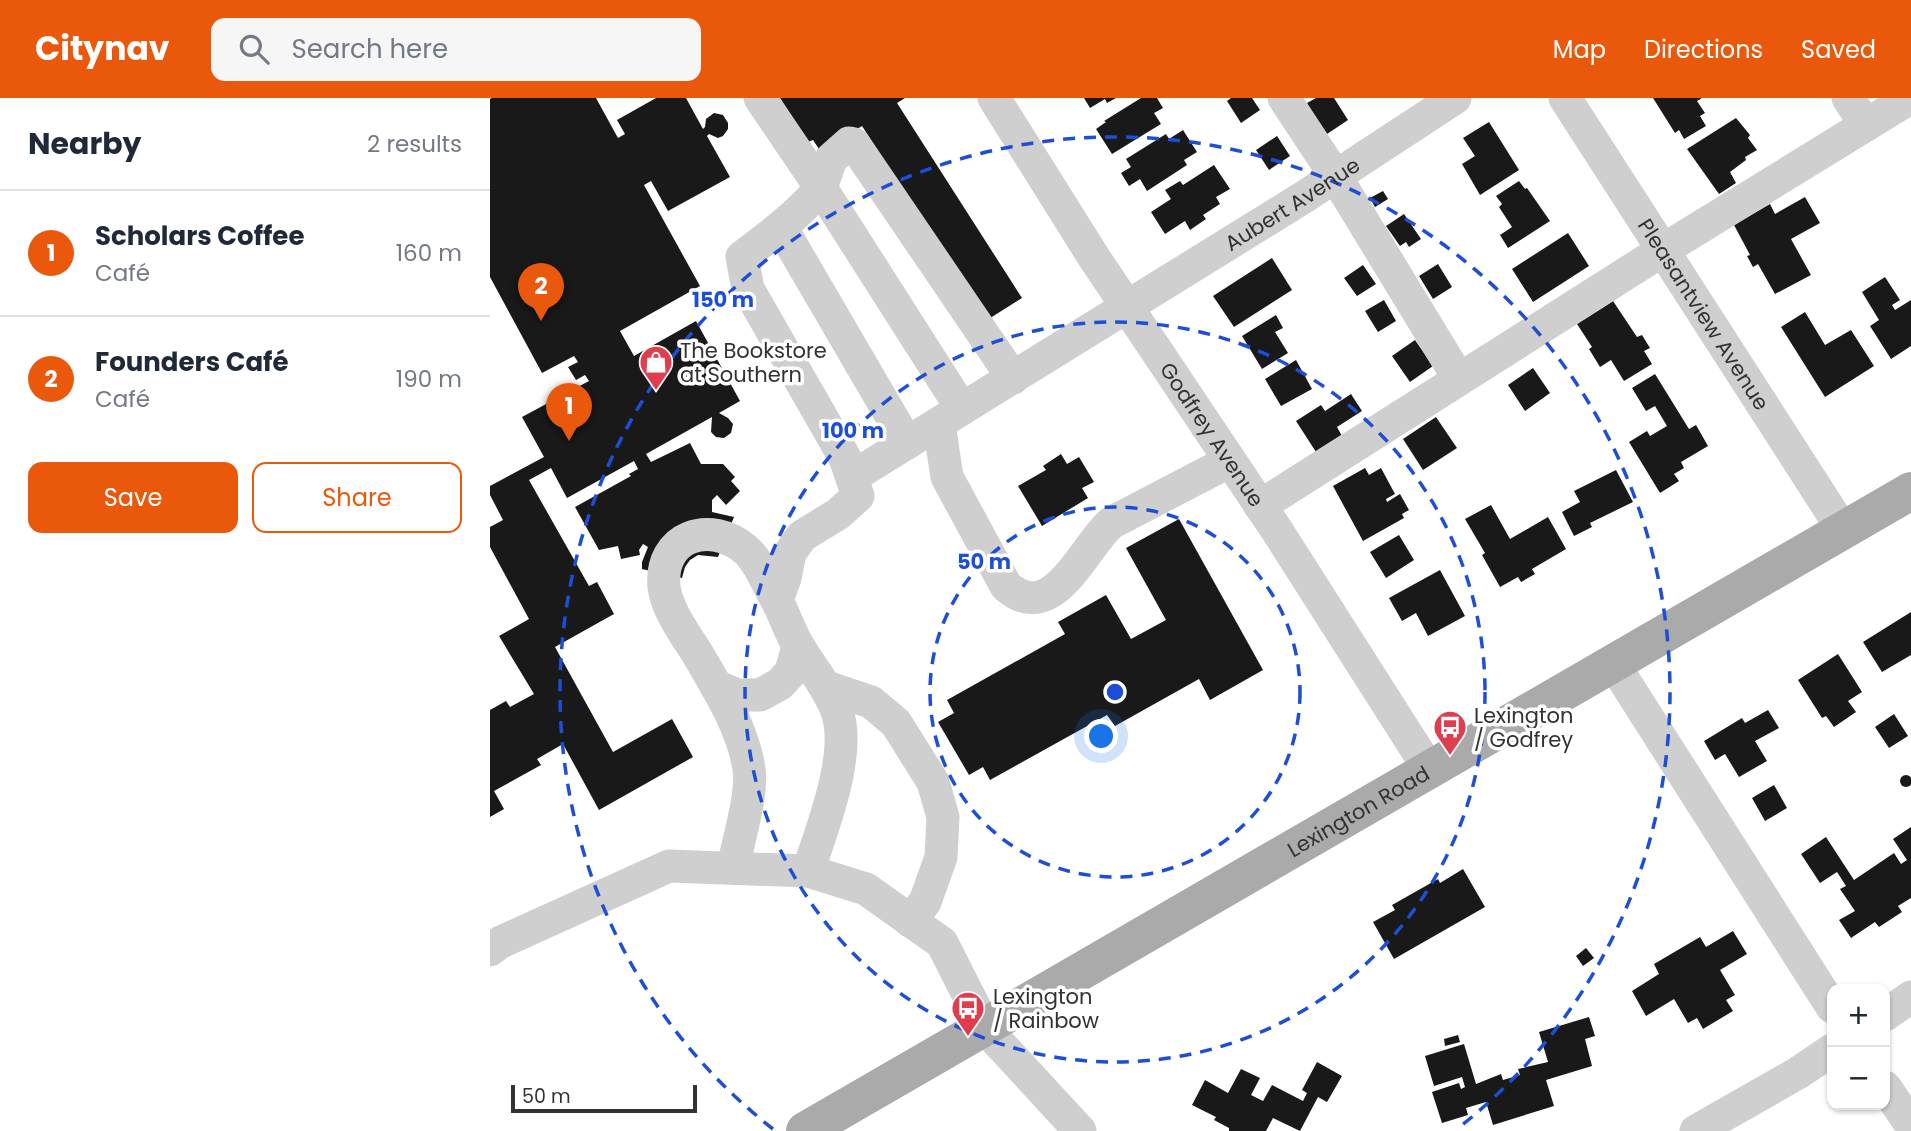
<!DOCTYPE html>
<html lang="en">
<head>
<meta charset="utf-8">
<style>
	:root { --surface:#fff; --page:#f6f6f7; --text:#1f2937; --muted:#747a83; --line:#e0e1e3; --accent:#ea580c }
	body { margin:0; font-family:Poppins,sans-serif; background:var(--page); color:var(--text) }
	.controls { position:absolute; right:21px; bottom:21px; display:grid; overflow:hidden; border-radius:14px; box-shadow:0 2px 5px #0004 }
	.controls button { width:63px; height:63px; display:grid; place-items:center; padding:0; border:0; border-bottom:2px solid var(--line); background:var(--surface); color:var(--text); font:35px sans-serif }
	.scale { position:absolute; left:21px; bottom:18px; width:186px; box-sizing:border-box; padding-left:7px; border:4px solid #323232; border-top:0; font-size:19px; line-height:24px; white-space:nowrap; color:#323232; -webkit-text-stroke:5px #fff; paint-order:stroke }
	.you { position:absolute; left:612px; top:639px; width:24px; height:24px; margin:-18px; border:5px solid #fff; border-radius:50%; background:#1a73e8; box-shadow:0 0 0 10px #1a73e833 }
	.badge { display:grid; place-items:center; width:46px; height:46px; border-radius:50%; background:var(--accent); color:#fff; font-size:23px; font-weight:700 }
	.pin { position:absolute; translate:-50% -58px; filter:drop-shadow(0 2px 4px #0008) }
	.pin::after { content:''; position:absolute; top:37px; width:24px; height:21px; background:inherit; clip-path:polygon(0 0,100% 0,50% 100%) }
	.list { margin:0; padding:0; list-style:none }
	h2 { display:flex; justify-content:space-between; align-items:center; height:91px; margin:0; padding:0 28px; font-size:30px }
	h2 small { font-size:23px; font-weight:400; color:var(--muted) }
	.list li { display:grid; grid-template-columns:46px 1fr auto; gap:21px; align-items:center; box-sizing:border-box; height:126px; padding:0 28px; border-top:2px solid var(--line) }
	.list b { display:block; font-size:26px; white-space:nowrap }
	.list p { margin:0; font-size:23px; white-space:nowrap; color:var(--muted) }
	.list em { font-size:23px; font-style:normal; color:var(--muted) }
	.actions { display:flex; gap:14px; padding:21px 28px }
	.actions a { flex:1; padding:16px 0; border:2px solid var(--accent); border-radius:14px; text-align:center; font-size:24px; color:var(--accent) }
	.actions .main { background:var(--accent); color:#fff }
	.icon { flex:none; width:38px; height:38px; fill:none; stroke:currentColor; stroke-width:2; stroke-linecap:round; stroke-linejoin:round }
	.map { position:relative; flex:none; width:1421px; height:1033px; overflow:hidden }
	header { display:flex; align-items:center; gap:42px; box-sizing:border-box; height:98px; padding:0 35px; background:var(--accent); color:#fff }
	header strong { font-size:33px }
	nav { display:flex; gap:38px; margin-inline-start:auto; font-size:24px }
	.search { width:490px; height:63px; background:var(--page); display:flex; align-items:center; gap:18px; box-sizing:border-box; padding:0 24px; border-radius:14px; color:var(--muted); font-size:26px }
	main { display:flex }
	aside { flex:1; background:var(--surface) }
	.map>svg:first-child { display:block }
</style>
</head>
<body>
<header>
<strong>Citynav</strong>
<div class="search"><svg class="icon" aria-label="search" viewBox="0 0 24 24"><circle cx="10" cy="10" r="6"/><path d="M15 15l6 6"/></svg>Search here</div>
<nav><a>Map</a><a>Directions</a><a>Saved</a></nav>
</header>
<main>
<aside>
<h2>Nearby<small>2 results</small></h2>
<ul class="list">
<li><span class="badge">1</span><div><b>Scholars Coffee</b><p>Café</p></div><em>160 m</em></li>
<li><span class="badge">2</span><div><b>Founders Café</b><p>Café</p></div><em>190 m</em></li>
</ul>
<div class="actions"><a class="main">Save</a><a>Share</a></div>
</aside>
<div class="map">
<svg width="1421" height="1033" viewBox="0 0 1421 1033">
	<rect width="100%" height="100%" fill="#fff"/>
	<g fill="#191919">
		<polygon points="2,0 106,0 128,40 135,36 127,22 166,0 196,0 213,31 215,29 216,21 224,15 233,17 238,25 238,31 233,38 228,40 219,36 217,38 240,79 178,113 161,83 154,87 210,188 130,233 144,258 206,223 250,303 229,315 238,320 243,326 241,335 234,340 226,339 221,334 222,319 156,356 161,364 200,345 211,366 233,366 245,379 241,383 250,393 236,407 227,397 222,402 222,414 244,419 228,459 208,457 200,462 195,469 192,480 152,471 152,464 158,449 153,446 149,452 150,457 131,461 128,448 109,452 85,409 141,378 139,376 148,371 144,363 77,400 61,370 39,382 99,488 107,484 124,516 65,549 123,654 182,621 203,659 109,712 73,646 47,661 51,667 4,693 14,711 0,719 0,612 16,603 20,609 44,596 9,538 39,521 0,449 0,429 13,422 0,397 0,388 54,359 32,319 99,283 95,277 86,282 78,269 88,264 84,258 52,275 0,179 0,1"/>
		<polygon points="290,0 415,0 407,5 532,200 497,222 372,28 331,54 323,42 318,44"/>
		<polygon points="594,0 626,0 617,5 615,1 600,10"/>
		<polygon points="651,0 667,0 673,10 664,15 671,26 622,56 606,31 616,24 614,23"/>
		<polygon points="741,0 762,0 770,12 751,25 737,3"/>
		<polygon points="826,0 844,0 858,22 834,38 817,5"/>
		<polygon points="1163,0 1212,0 1207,3 1215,15 1210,18 1216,28 1194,41 1189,32 1185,35"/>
		<polygon points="1246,20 1260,37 1258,40 1267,52 1255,59 1256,62 1240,74 1246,85 1229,96 1197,51"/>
		<polygon points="999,24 1029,72 990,97 972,66 985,58 973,40"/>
		<polygon points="693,32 707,54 694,62 697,67 657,93 650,81 639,88 631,75 641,69 636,61 676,36 679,41"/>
		<polygon points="787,38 800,58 779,72 766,52"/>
		<polygon points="724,67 740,91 726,99 730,106 713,117 716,121 700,132 695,123 675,136 661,114 681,101 675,92 690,83 693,87"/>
		<polygon points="1029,83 1035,91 1037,90 1060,123 1018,150 1010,137 1022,129 1009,109 1012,106 1006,98"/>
		<polygon points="893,93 898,101 885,109 880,100"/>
		<polygon points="1315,99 1330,125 1301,141 1321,177 1285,196 1268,166 1263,169 1257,158 1260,157 1244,127 1280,106 1285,116"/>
		<polygon points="914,116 931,141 919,149 916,144 910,148 896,128"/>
		<polygon points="1078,135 1099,168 1043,204 1022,171"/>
		<polygon points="782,160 802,192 744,229 723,198"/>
		<polygon points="948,166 962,189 943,201 929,178"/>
		<polygon points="873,167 886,186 867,198 854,180"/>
		<polygon points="1395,179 1410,202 1402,207 1405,212 1421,202 1421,248 1401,261 1380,228 1389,222 1372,194"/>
		<polygon points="894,202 906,223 888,234 875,213"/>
		<polygon points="1123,203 1147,239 1152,237 1160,250 1154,253 1162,266 1134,283 1121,262 1110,269 1099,251 1102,249 1087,226"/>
		<polygon points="1315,214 1335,247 1361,232 1384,268 1335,299 1291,229"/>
		<polygon points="786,217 793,230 785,234 798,255 772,271 752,238"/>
		<polygon points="925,242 943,268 920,284 902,258"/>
		<polygon points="806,262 822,291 791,308 775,281"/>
		<polygon points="1043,270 1060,295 1035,313 1018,287"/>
		<polygon points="1165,276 1199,331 1206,327 1218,348 1191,364 1194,370 1184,376 1189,383 1170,395 1139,344 1157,333 1160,338 1177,328 1165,308 1156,313 1142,290"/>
		<polygon points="861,296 872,313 847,329 852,338 826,354 806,323 831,307 835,313"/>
		<polygon points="946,319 967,350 933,372 913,341"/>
		<polygon points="571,356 577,366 589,359 604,384 592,390 598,400 552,428 528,388 556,372 553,368"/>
		<polygon points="875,370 879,377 891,370 905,396 896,401 897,404 910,396 919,412 912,416 914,420 873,443 843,388"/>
		<polygon points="1126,372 1143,404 1100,425 1102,429 1084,438 1072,414 1090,404 1084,393"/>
		<polygon points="1001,407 1020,441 1058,419 1076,451 1042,471 1045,476 1031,484 1028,479 1010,489 992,457 995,455 975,421"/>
		<polygon points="689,421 773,572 720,602 709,581 625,628 617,617 500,682 493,669 479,677 448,624 464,615 457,602 575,536 568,524 616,497 641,541 676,522 636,450"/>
		<polygon points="909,437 924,462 896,480 880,454"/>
		<polygon points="950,472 975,518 938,538 926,515 912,523 899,500"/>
		<polygon points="1421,514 1421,557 1392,574 1373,544"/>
		<polygon points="1348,556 1372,594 1358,603 1366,614 1344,629 1336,618 1332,620 1308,582"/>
		<polygon points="1278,612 1289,630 1265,643 1277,663 1249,679 1235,656 1225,662 1214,643 1252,620 1255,625"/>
		<polygon points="1404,616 1418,638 1399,650 1385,629"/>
		<circle cx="1416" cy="683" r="6"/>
		<polygon points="1284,687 1297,710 1275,723 1262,700"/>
		<polygon points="1421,729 1421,800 1408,808 1412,814 1389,829 1385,824 1361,840 1349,822 1365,813 1350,791 1356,788 1347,774 1330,785 1311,756 1336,739 1364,782 1404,755 1411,766 1417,762 1403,741"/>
		<polygon points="973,771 995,809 904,861 883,824 905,812 902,807 948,781 950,785"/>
		<polygon points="1243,833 1257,856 1230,872 1245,897 1236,902 1243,913 1213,931 1207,920 1198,925 1184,901 1156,918 1142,893 1169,876 1164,866 1210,839 1216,849"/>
		<polygon points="1096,850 1104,860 1093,868 1086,858"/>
		<polygon points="1099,919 1105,938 1095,941 1102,968 1056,982 1064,1008 1003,1027 996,1004 976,1010 978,1017 952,1025 942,994 969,985 971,991 975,989 972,979 944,988 935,958 974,946 986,986 1011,976 1013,982 1030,977 1028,971 1058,964 1049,934"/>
		<polygon points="968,937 970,944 955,948 954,941"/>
		<polygon points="827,964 852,978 837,1004 828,999 810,1033 783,1020 776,1033 739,1033 739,1030 724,1022 726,1019 702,1007 715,982 738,995 751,971 770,980 761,997 773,1003 782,987 813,1003 817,995 812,992"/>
	</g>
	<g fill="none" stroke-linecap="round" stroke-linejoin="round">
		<g stroke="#cfcfcf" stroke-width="33">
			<path d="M270,0L331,90C308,117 280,138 252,159L258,191L355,360L368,398L348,416L312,438L300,455L295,480L287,502"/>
			<path id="s1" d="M504,0L603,158L788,434L939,671"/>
			<polyline points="794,0 846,79 969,281"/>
			<path id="s2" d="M1075,0L1353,432"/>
			<polyline points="1358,0 1376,27"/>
			<polyline points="291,129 417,345"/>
			<polyline points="472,311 331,90 341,61 359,45 364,46 523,280"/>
			<path d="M449,326L457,379L516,488C563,529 592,451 621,425L740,363"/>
			<path id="s3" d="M362,379L814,99L965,0"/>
			<polyline points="770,408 1173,152 1420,0"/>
			<polyline points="1123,565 1342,909"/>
			<polyline points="226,588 247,597 270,597 290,586 301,574 308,548"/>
			<polyline points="336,589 381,604 406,625 443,684 453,719 451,759 435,804 420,823"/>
			<path d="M243,770C248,743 263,696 259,671C253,630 228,591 207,555C195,536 177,512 174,489C169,438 220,421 256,452C268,462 276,483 284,497C294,514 299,533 309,549C322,571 338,589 347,613C362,656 332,731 318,773"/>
			<polyline points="0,852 11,844 179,768 318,773 376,791 452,845 495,930 590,1033"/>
			<polyline points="1395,917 1421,899"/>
			<polyline points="1395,989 1421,1027"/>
			<polyline points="1206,1033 1308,975 1342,952"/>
		</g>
		<path stroke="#aaa" stroke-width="38" id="s4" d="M315,1033L1421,393"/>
	</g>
	<g fill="none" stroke="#1d4ed8" stroke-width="3.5" stroke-dasharray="12 9">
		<circle cx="625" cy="594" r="185"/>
		<circle cx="625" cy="594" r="370"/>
		<path d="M283 1031A555 555 0 1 1 967 1031"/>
	</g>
	<defs>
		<symbol id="shop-pin" viewBox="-11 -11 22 30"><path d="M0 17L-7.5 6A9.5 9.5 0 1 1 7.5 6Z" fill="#df3e4f" stroke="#fff"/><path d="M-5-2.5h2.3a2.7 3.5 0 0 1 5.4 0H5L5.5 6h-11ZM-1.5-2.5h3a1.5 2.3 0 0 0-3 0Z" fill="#fff"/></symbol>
		<symbol id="bus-pin" viewBox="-11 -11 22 30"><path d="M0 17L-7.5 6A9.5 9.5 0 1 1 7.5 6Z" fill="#df3e4f" stroke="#fff"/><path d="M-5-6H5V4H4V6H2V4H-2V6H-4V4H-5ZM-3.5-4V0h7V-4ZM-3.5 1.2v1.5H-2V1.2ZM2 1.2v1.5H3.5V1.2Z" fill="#fff"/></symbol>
	</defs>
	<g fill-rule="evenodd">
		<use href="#shop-pin" x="147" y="245" width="38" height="52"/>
		<use href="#bus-pin" x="941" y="610" width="38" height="52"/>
		<use href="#bus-pin" x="459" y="891" width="38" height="52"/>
	</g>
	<g text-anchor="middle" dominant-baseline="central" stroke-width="7" stroke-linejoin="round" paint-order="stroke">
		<g font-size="21" fill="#323232" stroke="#fff">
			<text stroke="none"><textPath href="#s3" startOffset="518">Aubert Avenue</textPath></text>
			<text stroke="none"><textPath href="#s2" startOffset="257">Pleasantview Avenue</textPath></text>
			<text stroke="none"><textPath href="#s1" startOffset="401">Godfrey Avenue</textPath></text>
			<text stroke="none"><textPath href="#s4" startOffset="639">Lexington Road</textPath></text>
		</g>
		<g font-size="21" fill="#323232" stroke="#fff" text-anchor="start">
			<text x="190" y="252">The Bookstore<tspan x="190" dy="24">at Southern</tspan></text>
			<text x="984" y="617">Lexington<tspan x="984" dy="24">/ Godfrey</tspan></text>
			<text x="503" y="898">Lexington<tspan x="503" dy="24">/ Rainbow</tspan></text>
		</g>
	</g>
	<circle cx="625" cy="594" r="10" fill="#1d4ed8" stroke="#fff" stroke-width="3.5"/>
	<g font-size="21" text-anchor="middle" font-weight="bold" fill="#1d4ed8" stroke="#fff" stroke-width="7" stroke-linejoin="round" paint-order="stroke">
		<text x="233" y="209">150 m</text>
		<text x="363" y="340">100 m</text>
		<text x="494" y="471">50 m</text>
	</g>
</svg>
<div class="controls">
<button>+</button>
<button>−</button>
</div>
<div class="scale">50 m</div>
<div class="you"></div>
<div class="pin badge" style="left:79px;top:343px">1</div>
<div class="pin badge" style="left:51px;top:223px">2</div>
</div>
</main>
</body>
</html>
